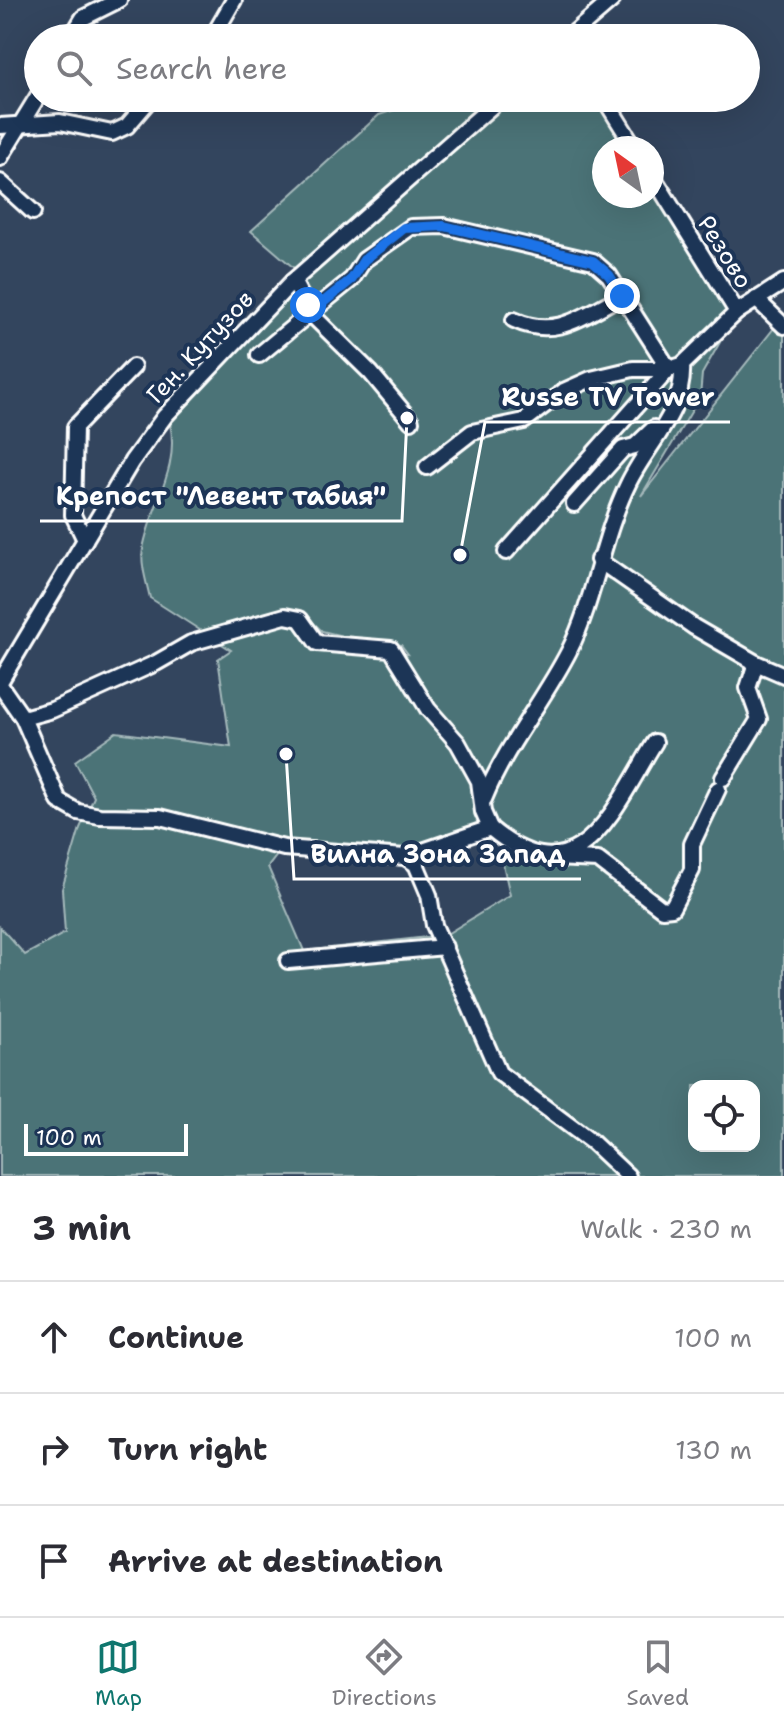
<!DOCTYPE html>
<html lang="en">
<head>
<meta charset="utf-8">
<style>
	:root { --surface:#fff; --page:#f7f7f7; --text:#2b2b33; --muted:#7c7c81; --line:#e1e1e2; --accent:#0f766e }
	body { margin:0; font-family:"Shantell Sans",sans-serif; background:var(--page); color:var(--text) }
	.controls { position:absolute; right:24px; bottom:24px; display:grid; overflow:hidden; border-radius:16px; box-shadow:0 8px 32px #0002 }
	.controls button { width:72px; height:72px; display:grid; place-items:center; padding:0; border:0; border-bottom:2px solid var(--line); background:var(--surface); color:var(--text); font:40px sans-serif }
	.compass { position:absolute; left:592px; top:136px; width:72px; height:72px; border-radius:50%; background:var(--surface); box-shadow:0 8px 32px #0002; rotate:327deg }
	.scale { position:absolute; left:24px; bottom:20px; width:164px; box-sizing:border-box; padding-left:8px; border:4px solid #fff; border-top:0; font-size:22px; line-height:28px; white-space:nowrap; color:#fff; -webkit-text-stroke:6px #1d3557; paint-order:stroke }
	.stop { position:absolute; width:24px; height:24px; margin:-18px; border:6px solid #1a73e8; border-radius:50%; background:#fff }
	.stop.end { background:#1a73e8; border-color:#fff; box-shadow:0 2px 8px #0008 }
	.list { margin:0; padding:0; list-style:none }
	h2 { display:flex; justify-content:space-between; align-items:center; height:104px; margin:0; padding:0 32px; font-size:34px }
	h2 small { font-size:26px; font-weight:400; color:var(--muted) }
	.list li { display:grid; grid-template-columns:52px 1fr auto; gap:24px; align-items:center; box-sizing:border-box; height:112px; padding:0 32px; border-top:2px solid var(--line) }
	.list b { display:block; font-size:30px; white-space:nowrap }
	.list em { font-size:26px; font-style:normal; color:var(--muted) }
	.icon { flex:none; width:44px; height:44px; fill:none; stroke:currentColor; stroke-width:2; stroke-linecap:round; stroke-linejoin:round }
	.map { position:relative; flex:none; width:784px; height:1176px; overflow:hidden }
	.search { position:absolute; background:var(--surface); box-shadow:0 8px 32px #0002; left:24px; right:24px; top:24px; height:88px; display:flex; align-items:center; gap:20px; box-sizing:border-box; padding:0 28px; border-radius:44px; color:var(--muted); font-size:30px }
	.sheet { height:440px; background:var(--surface) }
	nav { display:flex; justify-content:space-around; align-items:center; box-sizing:border-box; height:112px; border-top:2px solid var(--line); background:var(--surface); font-size:22px; color:var(--muted) }
	nav a { display:grid; justify-items:center; gap:4px }
	nav .on { color:var(--accent) }
	.map>svg:first-child { display:block }
</style>
</head>
<body>
<div class="map">
<svg width="784" height="1176" viewBox="0 0 784 1176">
	<rect width="100%" height="100%" fill="#33455e"/>
	<filter id="ink" filterUnits="userSpaceOnUse"><feTurbulence type="fractalNoise" baseFrequency=".0125" numOctaves="2"/><feDisplacementMap in="SourceGraphic" scale="16" xChannelSelector="R" yChannelSelector="G"/><feConvolveMatrix kernelMatrix="1 2 1 2 8 2 1 2 1" color-interpolation-filters="sRGB"/></filter>
	<g filter="url(#ink)">
		<path fill="#4b7377" stroke="#a5b9bb" stroke-width="2" fill-rule="evenodd" d="M431,98H599L635,148H604V196H652V175L737,312L702,374L700,397L641,496L778,323L784,321V1176H0V927L25,955L65,933L62,889L80,828L94,797L75,761L116,732L231,747L218,659L231,650L150,598C147,584 140,563 143,549C151,504 180,470 170,423L301,274L251,231L379,115ZM305,615L322,631L367,642L401,645L408,654L314,648L299,624L285,623ZM497,838L510,895L445,935L304,951L268,867L281,850L389,857ZM694,1086H754V1146H694Z"/>
		<g fill="none" stroke-linecap="round" stroke-linejoin="round">
			<defs>
				<g id="minor">
					<polyline points="71,38 83,18 119,0"/>
					<polyline points="212,38 234,0"/>
					<polyline points="568,38 612,0"/>
					<polyline points="604,98 635,148"/>
					<polyline points="0,126 60,122 112,133 127,126 151,98"/>
					<polyline points="0,158 38,96"/>
					<polyline points="0,182 33,212"/>
					<polyline points="293,281 310,313 352,279 364,260 411,227 444,226 593,261 609,275 669,369"/>
					<polyline points="756,299 784,326"/>
					<polyline points="737,312 784,282"/>
					<path d="M514,320C557,340 583,315 622,296"/>
					<polyline points="259,355 310,313 371,373 411,421"/>
					<polyline points="427,467 472,432 524,421 564,391 591,379 633,369 669,369"/>
					<polyline points="574,504 623,449 635,446 654,428"/>
					<polyline points="85,540 73,515 75,427 133,367"/>
					<polyline points="506,552 669,369 682,365 737,312 652,175"/>
					<polyline points="598,560 694,627 756,663 748,688 759,719 723,778"/>
					<polyline points="756,663 784,675"/>
					<polyline points="0,682 132,461 165,416 293,281 501,98"/>
					<polyline points="0,685 23,718 59,801 78,812 100,816 160,817 284,848 405,857 416,864 429,895 434,925 499,1073 593,1143 628,1176"/>
					<polyline points="23,718 52,710 156,663 191,643 285,616 300,619 317,643 391,649 428,709 458,743 479,781 483,812 490,828 405,857"/>
					<path d="M484,799C506,745 543,702 569,651C595,599 602,537 628,484C647,444 685,412 682,365"/>
					<path d="M490,828C579,903 613,809 655,742"/>
					<polyline points="554,858 598,860 662,909 672,908 692,870 692,844 718,789"/>
					<polyline points="288,961 445,947"/>
				</g>
			</defs>
			<use href="#minor" stroke="#fff" stroke-width="20"/>
			<use href="#minor" stroke="#1d3557" stroke-width="14"/>
		</g>
	</g>
	<g fill="none" stroke-linecap="round" stroke-linejoin="round" filter="url(#ink)">
		<polyline stroke="#1a73e8" stroke-width="10" points="308,305 310,313 352,279 364,260 404,228 444,226 593,261 609,275 622,296"/>
	</g>
	<g text-anchor="middle" dominant-baseline="central" stroke-width="8" stroke-linejoin="round" paint-order="stroke">
		<g font-size="24" fill="#fff" stroke="#1d3557">
			<text transform="translate(725 252) rotate(58)">Резово</text>
			<text transform="translate(200 347) rotate(-47)">Ген. Кутузов</text>
		</g>
	</g>
	<path fill="none" stroke="#fff" stroke-width="3" d="M460 555L485 422H730M407 418L402 521H40M286 754L294 879H581"/>
	<g fill="#fff" stroke="#1d3557" stroke-width="3">
		<circle cx="460" cy="555" r="8"/>
		<circle cx="407" cy="418" r="8"/>
		<circle cx="286" cy="754" r="8"/>
	</g>
	<g font-size="26" text-anchor="middle" font-weight="bold" fill="#fff" stroke="#1d3557" stroke-width="8" stroke-linejoin="round" paint-order="stroke">
		<text x="608" y="406">Russe TV Tower</text>
		<text x="221" y="505">Крепост "Левент табия"</text>
		<text x="438" y="863">Вилна Зона Запад</text>
	</g>
</svg>
<div class="controls">
<button><svg class="icon" aria-label="locate" viewBox="0 0 24 24"><circle cx="12" cy="12" r="6"/><path d="M12 2v4M12 18v4M2 12h4M18 12h4"/></svg></button>
</div>
<svg class="compass" viewBox="-18 -18 36 36"><path d="M0-13l5 13h-10z" fill="#e53935"/><path d="M0 13l5-13h-10z" fill="#7c7c81"/></svg>
<div class="scale">100 m</div>
<div class="stop" style="left:308px;top:305px"></div>
<div class="stop end" style="left:622px;top:296px"></div>
<div class="search"><svg class="icon" aria-label="search" viewBox="0 0 24 24"><circle cx="10" cy="10" r="6"/><path d="M15 15l6 6"/></svg>Search here</div>
</div>
<section class="sheet">
<h2>3 min<small>Walk · 230 m</small></h2>
<ul class="list">
<li><svg class="icon" aria-label="ahead" viewBox="0 0 24 24"><path d="M12 20V5M6 11l6-6 6 6"/></svg><div><b>Continue</b></div><em>100 m</em></li>
<li><svg class="icon" aria-label="right" viewBox="0 0 24 24"><path d="M7 20v-9h11M14 6l5 5-5 5"/></svg><div><b>Turn right</b></div><em>130 m</em></li>
<li><svg class="icon" aria-label="arrive" viewBox="0 0 24 24"><path d="M6 21V4h12l-3 4 3 4H6"/></svg><div><b>Arrive at destination</b></div></li>
</ul>
</section>
<nav>
<a class="on"><svg class="icon" aria-label="map" viewBox="0 0 24 24"><path d="M3 6l6-2 6 2 6-2v14l-6 2-6-2-6 2zM9 4v14M15 6v14"/></svg>Map</a>
<a><svg class="icon" aria-label="directions" viewBox="0 0 24 24"><path d="M12 3l9 9-9 9-9-9zM9 14v-3h6M13 9l2 2-2 2"/></svg>Directions</a>
<a><svg class="icon" aria-label="saved" viewBox="0 0 24 24"><path d="M7 4h10v16l-5-4-5 4z"/></svg>Saved</a>
</nav>
</body>
</html>
